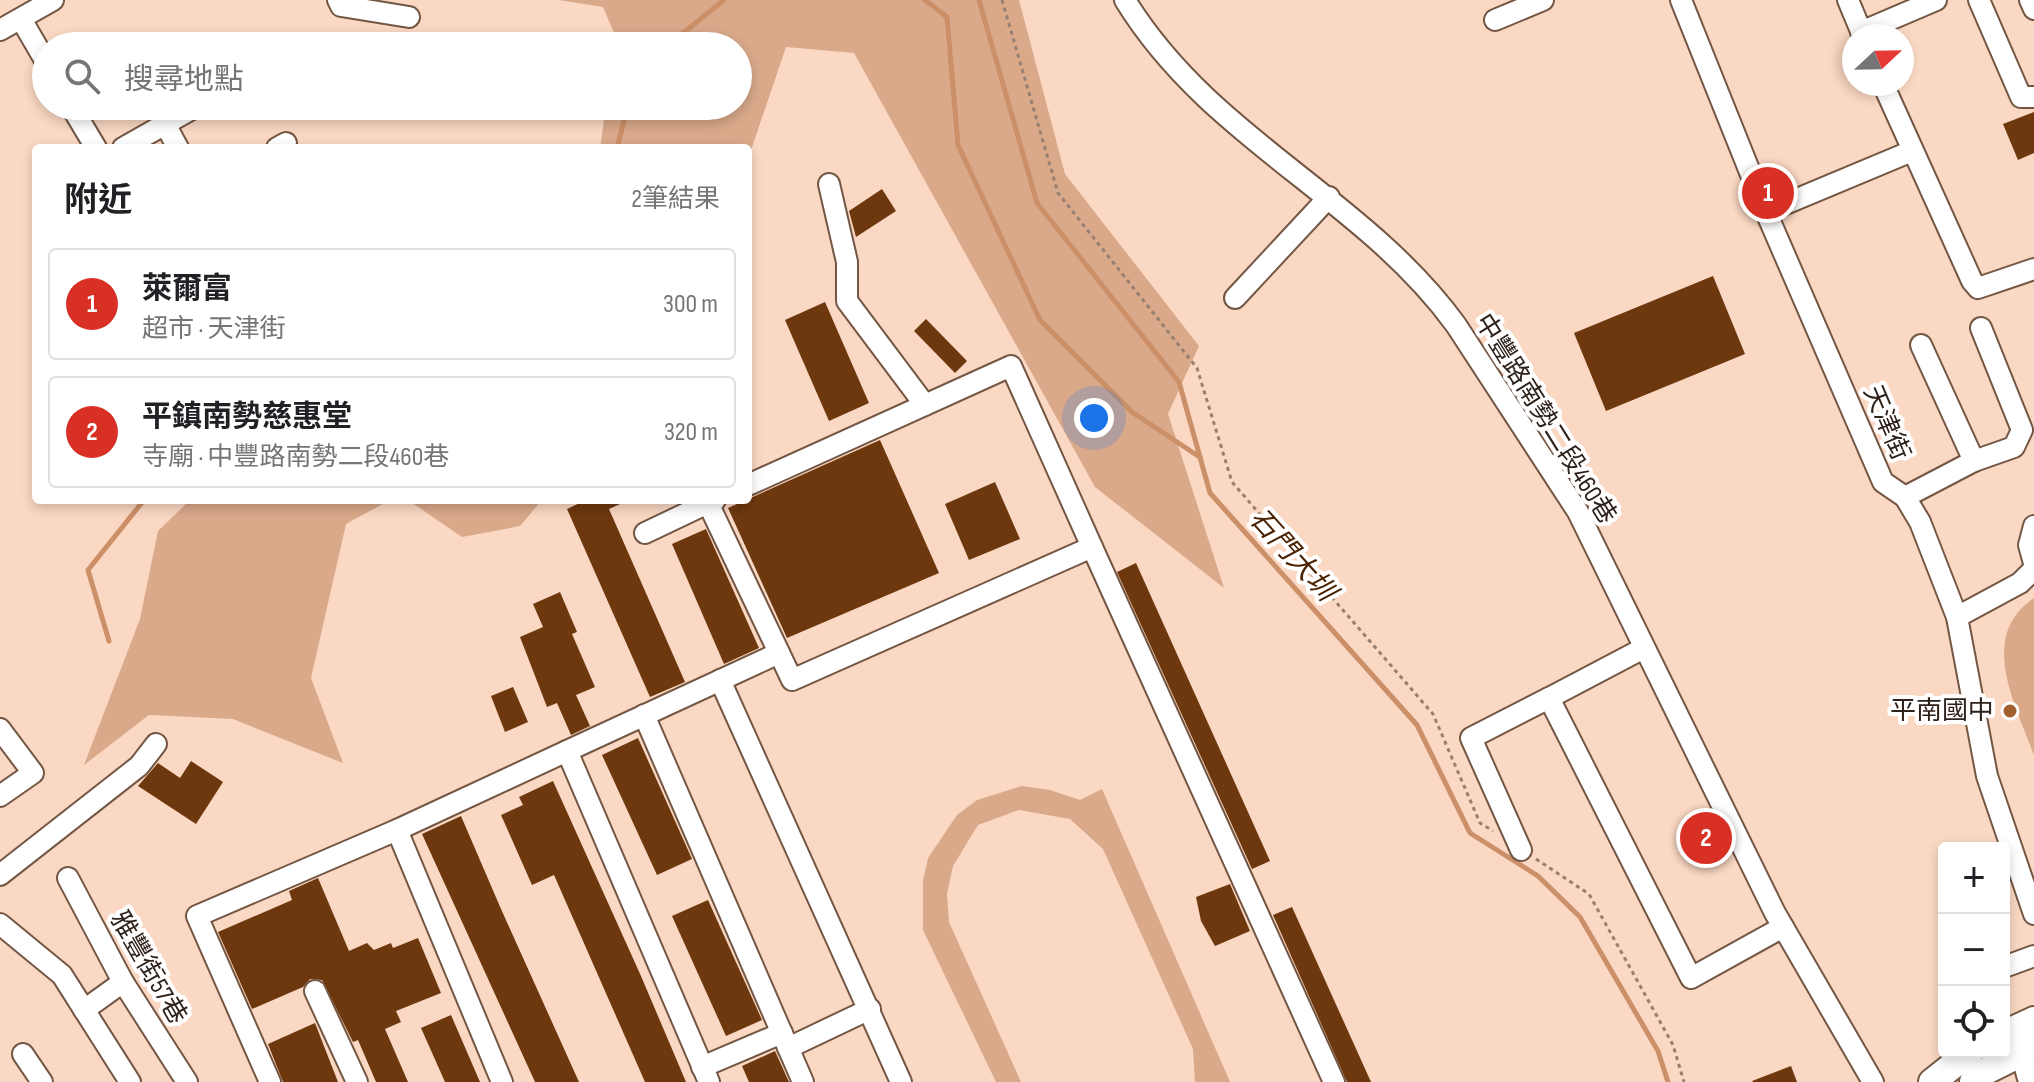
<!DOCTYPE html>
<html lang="zh-TW">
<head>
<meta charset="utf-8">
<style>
	:root { --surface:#fff; --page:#f2f2f2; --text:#202124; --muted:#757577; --line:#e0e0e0; --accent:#d93025 }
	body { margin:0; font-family:"Sofia Sans Condensed","Noto Sans TC",sans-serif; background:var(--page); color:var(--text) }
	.controls { position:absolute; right:24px; bottom:24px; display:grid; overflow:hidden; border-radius:8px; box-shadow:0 4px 12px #0003 }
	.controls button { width:72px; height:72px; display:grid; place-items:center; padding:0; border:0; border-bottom:2px solid var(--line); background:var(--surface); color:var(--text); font:40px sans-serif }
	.compass { position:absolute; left:1842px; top:24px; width:72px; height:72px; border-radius:50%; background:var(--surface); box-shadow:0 4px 12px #0003; rotate:68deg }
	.you { position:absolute; left:1094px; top:418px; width:28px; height:28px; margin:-20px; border:6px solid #fff; border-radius:50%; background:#1a73e8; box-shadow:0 0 0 12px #1a73e833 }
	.badge { display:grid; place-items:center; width:52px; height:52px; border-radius:50%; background:var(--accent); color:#fff; font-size:26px; font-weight:700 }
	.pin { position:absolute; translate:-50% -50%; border:4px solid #fff; box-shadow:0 2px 8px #0006 }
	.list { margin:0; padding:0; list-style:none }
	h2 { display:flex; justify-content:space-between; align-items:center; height:104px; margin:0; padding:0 32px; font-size:34px }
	h2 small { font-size:26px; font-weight:400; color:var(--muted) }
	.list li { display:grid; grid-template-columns:52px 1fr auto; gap:24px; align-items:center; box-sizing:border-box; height:112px; margin:0 16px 16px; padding:0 16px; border:2px solid var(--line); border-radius:8px }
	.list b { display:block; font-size:30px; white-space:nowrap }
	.list p { margin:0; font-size:26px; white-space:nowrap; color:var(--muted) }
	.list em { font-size:26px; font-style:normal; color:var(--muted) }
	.icon { flex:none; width:44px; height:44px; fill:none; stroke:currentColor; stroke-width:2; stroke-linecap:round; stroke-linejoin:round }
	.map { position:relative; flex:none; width:2034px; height:1082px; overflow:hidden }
	.search { position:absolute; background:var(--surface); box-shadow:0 4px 12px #0003; left:32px; top:32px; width:720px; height:88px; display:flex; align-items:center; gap:20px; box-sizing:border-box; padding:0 28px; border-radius:44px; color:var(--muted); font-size:30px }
	.panel { position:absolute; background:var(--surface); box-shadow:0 4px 12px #0003; left:32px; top:144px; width:720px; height:360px; border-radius:8px }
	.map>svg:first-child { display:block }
</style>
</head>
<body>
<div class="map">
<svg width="2034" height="1082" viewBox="0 0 2034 1082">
	<rect width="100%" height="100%" fill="#fad8c3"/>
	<g fill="#d9a98a">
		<polygon points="559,0 1019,0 1065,174 1199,346 1168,414 1224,588 1095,487 854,53 786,47 748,159 748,148 600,148 606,106 738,106 738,46 614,46 615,35 603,7"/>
		<polygon points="190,500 390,500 346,524 311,678 343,763 233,719 149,715 84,765 140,619 158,531"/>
		<polygon points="408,500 542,500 520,526 462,537"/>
		<path d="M2034,598V755C2016,705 1977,636 2034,598Z"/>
		<polygon points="1022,786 1050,790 1080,800 1102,789 1230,1082 1195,1082 1193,1049 1103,849 1070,819 1019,810 978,825 953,866 947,894 949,922 1021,1082 996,1082 923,930 923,881 928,858 957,815 977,800"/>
	</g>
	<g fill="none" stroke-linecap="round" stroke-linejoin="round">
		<g stroke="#cc9068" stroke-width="5">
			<polyline points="925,0 947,17 958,145 1040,320 1132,412 1198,456"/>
			<polyline points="979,0 1037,203 1179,382 1210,493 1417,725 1470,833 1538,876 1580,917 1658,1051 1668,1082"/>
			<polyline points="667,46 724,0"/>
			<polyline points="617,148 628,106"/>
			<polyline points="109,641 88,570 144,500"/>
		</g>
	</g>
	<g fill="#6d380d">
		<polygon points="2034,112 2034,153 2018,160 2003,124"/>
		<polygon points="882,189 896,211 856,237 849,211"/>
		<polygon points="1713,276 1745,354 1606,411 1574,333"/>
		<polygon points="825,302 869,403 829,421 785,320"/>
		<polygon points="926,319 967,361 955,373 914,331"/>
		<polygon points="880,440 939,573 787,638 728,508"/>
		<polygon points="995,482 1020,539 969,560 945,504"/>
		<polygon points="586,500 629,500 609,509 685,682 650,697 567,509"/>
		<polygon points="706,529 759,648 724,664 672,544"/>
		<polygon points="1136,563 1270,861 1252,869 1117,572"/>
		<polygon points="560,592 577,632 572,634 595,687 576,695 590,726 571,735 557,703 547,707 520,637 543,627 533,604"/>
		<polygon points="513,687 528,722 505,732 491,696"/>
		<polygon points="638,738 692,859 657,875 602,755"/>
		<polygon points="191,761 223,782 196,824 138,786 158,763 180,778"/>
		<polygon points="553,781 641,976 686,1082 645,1082 554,875 532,885 501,815 523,805 519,797"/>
		<polygon points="461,816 501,909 579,1082 535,1082 422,834"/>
		<polygon points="318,878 349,951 367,943 374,950 391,943 393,948 418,938 441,993 396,1011 401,1022 385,1029 408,1082 376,1082 358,1040 353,1042 322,980 310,979 303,987 252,1009 218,932 292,900 289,891"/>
		<polygon points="1230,884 1250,931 1215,946 1201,921 1196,897"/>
		<polygon points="708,900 762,1020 726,1036 672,916"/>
		<polygon points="1292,907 1371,1082 1347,1082 1273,915"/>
		<polygon points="451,1015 480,1082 445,1082 421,1028"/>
		<polygon points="315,1023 338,1082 283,1082 268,1044"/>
		<polygon points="775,1051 789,1082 749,1082 742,1066"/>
		<polygon points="1791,1066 1797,1082 1753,1082 1752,1081"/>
	</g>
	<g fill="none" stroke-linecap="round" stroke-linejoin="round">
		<defs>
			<g id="minor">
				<polyline points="338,0 341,6 409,17"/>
				<path d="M1125,0C1210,139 1363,197 1456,325L1578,512L1775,913L1873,1082"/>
				<polyline points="1681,0 1766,212 1883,482 1905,497 1920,522 1957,617 1987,776 2034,914"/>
				<polyline points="1848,0 1863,36"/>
				<polyline points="1979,0 2021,97 2034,97"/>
				<polyline points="2030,0 2034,9"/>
				<polyline points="21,19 46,62"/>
				<polyline points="1495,20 1543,0"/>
				<polyline points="0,30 53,0"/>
				<polyline points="1861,32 1936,0"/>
				<polyline points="1883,84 1972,281 1978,288 2034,269"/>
				<polyline points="71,106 96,148"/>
				<polyline points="165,124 178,148"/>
				<polyline points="123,148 197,106"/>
				<polyline points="277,148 286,143"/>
				<polyline points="829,184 847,262 847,301 925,405"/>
				<polyline points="1766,212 1912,151"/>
				<polyline points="1235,298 1329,197"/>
				<polyline points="1921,345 1974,461"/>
				<polyline points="1905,497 1974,461 2014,447 2022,430 1981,328"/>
				<polyline points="715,500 708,503 792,680 1092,547 1011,366 748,485"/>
				<polyline points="2034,526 2029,545 2034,563"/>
				<polyline points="645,533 708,503"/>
				<polyline points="1092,547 1334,1082"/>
				<polyline points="1957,617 2020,583 2034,569"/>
				<polyline points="1644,648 1549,698 1691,978 1783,927"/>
				<polyline points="720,680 901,1082"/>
				<polyline points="644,715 803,1082"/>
				<polyline points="0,729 33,773 0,796"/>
				<polyline points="397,830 502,1082"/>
				<polyline points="1521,850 1471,738 1549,698"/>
				<polyline points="0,875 139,766 156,744"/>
				<polyline points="68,878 123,982 187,1082"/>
				<polyline points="0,924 62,975 130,1082"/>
				<polyline points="2004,967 2034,956"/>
				<polyline points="315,991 357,1082"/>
				<polyline points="84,1010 123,982"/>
				<polyline points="788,1048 870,1009"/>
				<polyline points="2021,1053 2029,1082"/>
				<polyline points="23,1054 42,1082"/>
				<polyline points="702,1067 782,1033"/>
				<polyline points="270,1082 197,916 397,830 567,751"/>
				<polyline points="709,1082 567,751 779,653"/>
			</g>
			<g id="major">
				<polyline points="2004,1034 2034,1020"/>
				<polyline points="1932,1082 1970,1052"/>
				<polyline points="1973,1082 1986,1071 2034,1047"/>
			</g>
		</defs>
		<use href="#minor" stroke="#735744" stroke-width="24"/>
		<use href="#major" stroke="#735744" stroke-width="30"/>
		<g stroke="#977f71" stroke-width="3" stroke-dasharray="4 4" stroke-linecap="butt">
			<polyline points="1002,0 1058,193 1197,368 1232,482 1433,714 1480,823 1493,831"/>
			<polyline points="1536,859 1589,894 1673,1045 1684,1082"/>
		</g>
		<use href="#minor" stroke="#fff" stroke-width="20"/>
		<use href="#major" stroke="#fff" stroke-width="26"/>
	</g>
	<circle fill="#a3602f" stroke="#fff" stroke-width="3" cx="2010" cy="711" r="8"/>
	<g text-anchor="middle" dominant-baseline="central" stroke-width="8" stroke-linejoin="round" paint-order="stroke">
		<g font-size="26" fill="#2d2119" stroke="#fff">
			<text transform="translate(1545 419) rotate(58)">中豐路南勢二段460巷</text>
			<text transform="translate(1886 423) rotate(67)">天津街</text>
			<text transform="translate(148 968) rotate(60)">雅豐街57巷</text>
		</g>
		<g font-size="26" fill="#2d2119" stroke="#fff" text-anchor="end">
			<text x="1994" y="711">平南國中</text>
		</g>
		<g font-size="28" font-style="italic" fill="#4a2202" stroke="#fff">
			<text transform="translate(1292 555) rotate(48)">石門大圳</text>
		</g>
	</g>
</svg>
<div class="controls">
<button>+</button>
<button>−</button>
<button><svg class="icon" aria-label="locate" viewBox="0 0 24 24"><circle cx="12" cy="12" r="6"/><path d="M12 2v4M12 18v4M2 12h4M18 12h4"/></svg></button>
</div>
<svg class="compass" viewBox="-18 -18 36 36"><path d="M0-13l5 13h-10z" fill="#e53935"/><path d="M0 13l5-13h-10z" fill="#757577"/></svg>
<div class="you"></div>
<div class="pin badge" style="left:1768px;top:193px">1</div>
<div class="pin badge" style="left:1706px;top:838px">2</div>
<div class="search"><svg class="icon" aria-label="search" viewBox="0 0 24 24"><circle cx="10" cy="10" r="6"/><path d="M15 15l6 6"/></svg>搜尋地點</div>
<section class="panel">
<h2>附近<small>2筆結果</small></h2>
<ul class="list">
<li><span class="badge">1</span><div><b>萊爾富</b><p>超市 · 天津街</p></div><em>300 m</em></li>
<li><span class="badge">2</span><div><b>平鎮南勢慈惠堂</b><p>寺廟 · 中豐路南勢二段460巷</p></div><em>320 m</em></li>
</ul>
</section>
</div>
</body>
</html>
